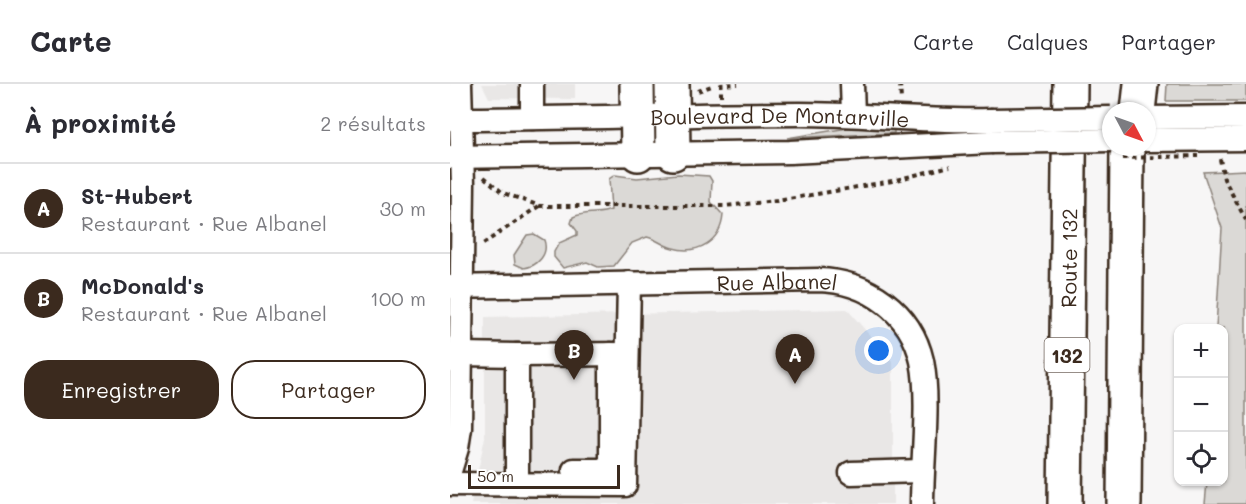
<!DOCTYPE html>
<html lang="fr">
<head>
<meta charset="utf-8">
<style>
	:root { --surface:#fff; --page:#f2f2f3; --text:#2b2b33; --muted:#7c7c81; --line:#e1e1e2; --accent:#3b2a1e }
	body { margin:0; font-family:Mali,sans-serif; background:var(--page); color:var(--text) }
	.controls { position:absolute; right:18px; bottom:18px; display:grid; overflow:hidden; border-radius:12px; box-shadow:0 2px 4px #0004 }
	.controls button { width:54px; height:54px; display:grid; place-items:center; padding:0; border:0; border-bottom:2px solid var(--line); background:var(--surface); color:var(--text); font:30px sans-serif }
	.compass { position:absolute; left:652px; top:18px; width:54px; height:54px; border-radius:50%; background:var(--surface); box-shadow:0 2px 4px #0004; rotate:131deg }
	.scale { position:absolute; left:18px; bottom:15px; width:152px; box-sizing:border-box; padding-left:6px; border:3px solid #3b2a1e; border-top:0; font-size:16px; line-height:21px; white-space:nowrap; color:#3b2a1e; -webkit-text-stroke:4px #fff; paint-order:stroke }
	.you { position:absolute; left:429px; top:267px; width:21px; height:21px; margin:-15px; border:4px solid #fff; border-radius:50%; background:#1a73e8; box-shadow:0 0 0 9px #1a73e833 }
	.badge { display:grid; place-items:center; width:39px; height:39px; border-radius:50%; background:var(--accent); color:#fff; font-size:20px; font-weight:700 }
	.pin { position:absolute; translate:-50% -50px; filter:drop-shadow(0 2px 3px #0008) }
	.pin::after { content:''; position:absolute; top:32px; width:21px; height:18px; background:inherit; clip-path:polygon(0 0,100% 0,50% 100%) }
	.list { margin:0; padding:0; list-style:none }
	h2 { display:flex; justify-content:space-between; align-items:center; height:78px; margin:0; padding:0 24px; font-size:26px }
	h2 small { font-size:20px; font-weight:400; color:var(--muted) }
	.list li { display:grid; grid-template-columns:39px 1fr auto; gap:18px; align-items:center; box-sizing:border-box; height:90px; padding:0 24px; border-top:2px solid var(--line) }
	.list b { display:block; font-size:22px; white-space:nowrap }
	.list p { margin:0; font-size:20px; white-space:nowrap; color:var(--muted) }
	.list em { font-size:20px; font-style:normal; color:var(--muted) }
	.actions { display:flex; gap:12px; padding:18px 24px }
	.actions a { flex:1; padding:14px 0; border:2px solid var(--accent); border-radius:24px; text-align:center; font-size:21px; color:var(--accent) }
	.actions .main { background:var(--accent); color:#fff }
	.icon { flex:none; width:33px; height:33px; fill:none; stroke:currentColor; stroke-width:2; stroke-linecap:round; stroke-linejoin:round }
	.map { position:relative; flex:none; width:796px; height:420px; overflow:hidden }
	header { display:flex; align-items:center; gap:36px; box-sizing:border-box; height:84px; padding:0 30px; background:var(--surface); border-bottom:2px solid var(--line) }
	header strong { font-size:28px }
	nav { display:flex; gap:33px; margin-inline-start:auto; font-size:21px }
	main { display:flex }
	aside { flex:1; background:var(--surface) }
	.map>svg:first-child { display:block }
</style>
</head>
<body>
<header>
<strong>Carte</strong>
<nav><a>Carte</a><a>Calques</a><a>Partager</a></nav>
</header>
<main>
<aside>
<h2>À proximité<small>2 résultats</small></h2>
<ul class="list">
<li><span class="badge">A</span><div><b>St-Hubert</b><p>Restaurant · Rue Albanel</p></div><em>30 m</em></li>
<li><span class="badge">B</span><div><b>McDonald's</b><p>Restaurant · Rue Albanel</p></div><em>100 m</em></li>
</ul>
<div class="actions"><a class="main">Enregistrer</a><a>Partager</a></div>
</aside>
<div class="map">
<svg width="796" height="420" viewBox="0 0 796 420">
	<rect width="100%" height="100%" fill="#f7f6f6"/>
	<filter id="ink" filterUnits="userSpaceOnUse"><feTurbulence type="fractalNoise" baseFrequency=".0167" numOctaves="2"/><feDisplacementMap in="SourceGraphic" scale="12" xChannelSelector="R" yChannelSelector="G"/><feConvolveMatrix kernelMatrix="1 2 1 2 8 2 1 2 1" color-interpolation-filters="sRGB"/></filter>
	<g filter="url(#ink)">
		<g fill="#e9e7e6">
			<polygon points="32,0 125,0 125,15 39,14"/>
			<polygon points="397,225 443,278 443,420 21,420 35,353 35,233"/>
		</g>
		<g fill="#dbd9d6" stroke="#8b827a" stroke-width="1.5">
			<polygon points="717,0 796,0 796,17 716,17"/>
			<polygon points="410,42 444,45 444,49 337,54"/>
			<polygon points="796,86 796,420 755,420 757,398 774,398 774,244 766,244 772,144 753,88"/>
			<path d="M228,90L259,92L262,97L261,118L273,131C271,157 248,171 223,164C213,162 207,155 197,153L182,159L164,182L148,183L137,178L113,184L104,173V168L109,159L127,151V147L121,139L123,133C137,127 150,131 161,126L159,95L165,91L187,94Z"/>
			<path d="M84,150L94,156C99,170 88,182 74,184L65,180L64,171L77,151Z"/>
		</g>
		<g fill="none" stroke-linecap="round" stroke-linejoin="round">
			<defs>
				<g id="minor">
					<polyline points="82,0 82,34"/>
					<polyline points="402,0 403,31"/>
					<polyline points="697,34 796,33"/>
					<path id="s1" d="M0,35C117,35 233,30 350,30C414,30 477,38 540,36"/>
					<polyline points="697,56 796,55"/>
					<polyline points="0,73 340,68 541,58"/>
					<path id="s2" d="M0,203L368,196C418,197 461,228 472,277C480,315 472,379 472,420"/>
					<polyline points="0,277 11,270 67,271"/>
					<polyline points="124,386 152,386 161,380 161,270"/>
					<polyline points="0,387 7,364 10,344 13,100 10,0"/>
					<polyline points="401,389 472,387"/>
					<polyline points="0,400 175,401 179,199"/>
					<polyline points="67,400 67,271 177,270"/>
				</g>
				<g id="highway">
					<polyline points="187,0 188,70"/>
					<polyline points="222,0 223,69"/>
					<polyline points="688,27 691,0"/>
					<path id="s3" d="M615,420L620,0"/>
					<polyline points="674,420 677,63"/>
				</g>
			</defs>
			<use href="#minor" stroke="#3b2a1e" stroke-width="27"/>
			<use href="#highway" stroke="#3b2a1e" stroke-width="38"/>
			<g stroke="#3b2a1e" stroke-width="4" stroke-dasharray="4.5 4.5" stroke-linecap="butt">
				<polyline points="450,0 451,16"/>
				<polyline points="248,7 264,1"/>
				<polyline points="271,12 271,1 288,0"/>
				<polyline points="770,75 774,95 796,136"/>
				<polyline points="34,93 53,109 90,122 274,122 327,117 442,97 500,82"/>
				<polyline points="33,160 89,122"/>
			</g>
			<use href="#minor" stroke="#fff" stroke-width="22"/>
			<use href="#highway" stroke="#fff" stroke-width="33"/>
			<defs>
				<g id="minor-bridge">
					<polyline points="540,36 661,34"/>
					<polyline points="541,58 661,56"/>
				</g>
			</defs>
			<use href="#minor-bridge" stroke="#3b2a1e" stroke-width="27" stroke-linecap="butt"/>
			<polyline stroke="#3b2a1e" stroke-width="4" stroke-dasharray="4.5 4.5" stroke-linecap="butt" points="673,74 748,72"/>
			<use href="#minor-bridge" stroke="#fff" stroke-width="22"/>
		</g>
	</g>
	<g text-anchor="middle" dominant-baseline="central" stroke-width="4.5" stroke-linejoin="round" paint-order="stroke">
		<rect fill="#fff" stroke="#766a62" stroke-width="1.5" x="594.5" y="254" width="45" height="34" rx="4.5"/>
		<g font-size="20" font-weight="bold" fill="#3b2a1e">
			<text x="617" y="271">132</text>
		</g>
		<g font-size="21" fill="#3b2a1e" stroke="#fff">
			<text stroke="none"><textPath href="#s1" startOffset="330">Boulevard De Montarville</textPath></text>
			<text stroke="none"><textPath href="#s3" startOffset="246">Route 132</textPath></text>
			<text stroke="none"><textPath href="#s2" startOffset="327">Rue Albanel</textPath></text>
		</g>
	</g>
</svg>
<div class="controls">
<button>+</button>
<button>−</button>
<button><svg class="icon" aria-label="locate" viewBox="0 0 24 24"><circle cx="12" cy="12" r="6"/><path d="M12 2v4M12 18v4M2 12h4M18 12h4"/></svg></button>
</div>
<svg class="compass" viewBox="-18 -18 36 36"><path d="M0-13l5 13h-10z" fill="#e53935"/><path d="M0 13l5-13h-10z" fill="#7c7c81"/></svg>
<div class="scale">50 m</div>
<div class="you"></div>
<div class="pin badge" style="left:345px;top:300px">A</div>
<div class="pin badge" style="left:124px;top:296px">B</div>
</div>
</main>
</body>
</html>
